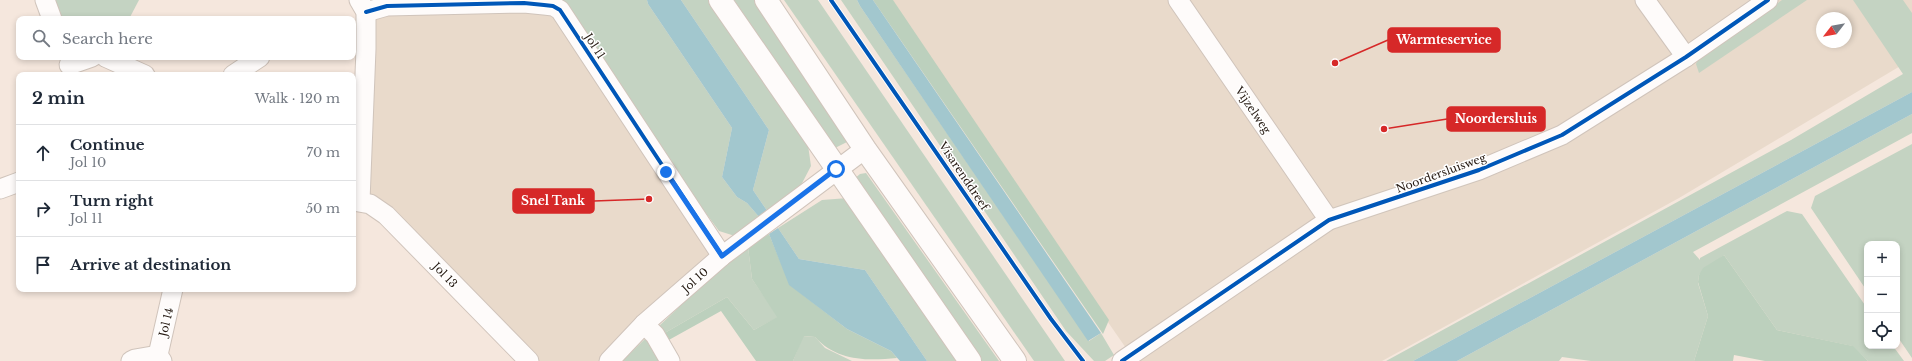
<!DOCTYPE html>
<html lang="en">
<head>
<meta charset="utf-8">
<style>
	:root { --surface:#fff; --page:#f6f6f7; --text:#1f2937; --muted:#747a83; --line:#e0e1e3 }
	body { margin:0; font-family:"Libre Baskerville",serif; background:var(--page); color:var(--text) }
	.controls { position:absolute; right:12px; bottom:12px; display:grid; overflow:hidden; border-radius:8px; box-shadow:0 2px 6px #0003 }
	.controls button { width:36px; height:36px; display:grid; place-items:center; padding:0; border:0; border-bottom:1px solid var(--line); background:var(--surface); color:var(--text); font:20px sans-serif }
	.compass { position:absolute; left:1816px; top:12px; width:36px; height:36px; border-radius:50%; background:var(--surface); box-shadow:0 2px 6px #0003; rotate:239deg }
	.stop { position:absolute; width:12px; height:12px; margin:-9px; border:3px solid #1a73e8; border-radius:50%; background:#fff }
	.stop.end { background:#1a73e8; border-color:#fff; box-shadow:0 1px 4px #0008 }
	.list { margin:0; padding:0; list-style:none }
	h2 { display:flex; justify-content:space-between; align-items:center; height:52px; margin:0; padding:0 16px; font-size:17px }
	h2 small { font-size:13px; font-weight:400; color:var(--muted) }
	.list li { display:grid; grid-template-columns:26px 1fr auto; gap:12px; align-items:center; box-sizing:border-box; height:56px; padding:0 16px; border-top:1px solid var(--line) }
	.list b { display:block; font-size:15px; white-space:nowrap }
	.list p { margin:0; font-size:13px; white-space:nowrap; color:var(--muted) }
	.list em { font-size:13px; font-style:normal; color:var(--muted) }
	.icon { flex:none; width:22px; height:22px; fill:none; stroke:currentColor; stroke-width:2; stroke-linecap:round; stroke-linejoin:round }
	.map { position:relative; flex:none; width:1912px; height:361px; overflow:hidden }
	.search { position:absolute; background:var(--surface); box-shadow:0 2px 6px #0003; left:16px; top:16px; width:340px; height:44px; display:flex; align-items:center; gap:10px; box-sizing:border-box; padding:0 14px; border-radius:8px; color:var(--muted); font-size:15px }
	.panel { position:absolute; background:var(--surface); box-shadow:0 2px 6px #0003; left:16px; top:72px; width:340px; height:220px; border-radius:8px }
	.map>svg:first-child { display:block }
</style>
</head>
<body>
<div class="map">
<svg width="1912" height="361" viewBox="0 0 1912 361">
	<rect width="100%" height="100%" fill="#f5e7dd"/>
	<g fill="#e9dacb" fill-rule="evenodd">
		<path d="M884,0H1912V59L1679,198L1382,361H1135ZM1822,18H1846V42H1822Z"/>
		<polygon points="557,5 722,255 611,361 529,361 360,200 358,12"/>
	</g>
	<g fill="#c4d3c2">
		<polygon points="55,0 139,0 129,19 61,19"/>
		<polygon points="560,0 647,0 648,4 732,128 722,177 737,197 747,203 760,218 735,236 719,231 675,171"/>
		<polygon points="681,0 712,0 807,138 811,166 799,189 768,212 753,190 769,130"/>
		<polygon points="734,0 755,0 821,96 847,142 835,148"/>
		<polygon points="784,0 818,0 1065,361 1034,361"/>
		<polygon points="841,0 857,0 860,6 1089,341 1101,333 1114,355 1105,361 1094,361 1066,331"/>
		<polygon points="1782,0 1807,0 1699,73 1696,64 1698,59"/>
		<polygon points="1853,0 1903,0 1912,13 1912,92 1413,361 1386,361 1791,140 1903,74"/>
		<polygon points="1912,114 1912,133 1693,252 1700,260 1700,258 1787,211 1802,214 1867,308 1867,346 1893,346 1904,361 1868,361 1852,346 1777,330 1724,255 1699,275 1698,283 1708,316 1694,361 1591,361 1562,357 1559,361 1457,361"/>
		<polygon points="1912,144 1912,358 1897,336 1897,244 1867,244 1867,291 1811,208 1815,196"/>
		<polygon points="866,173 999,361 981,361 854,179 860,174"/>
		<polygon points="848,198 960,361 927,361 865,270 799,259 778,228 822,200"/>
		<polygon points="748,247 752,279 778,317 754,330 727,297 663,334 659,326 732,257"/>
		<polygon points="803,336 815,337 825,348 852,361 793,361"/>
		<polygon points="646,338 659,361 622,361"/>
	</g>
	<g fill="#bcd0bd">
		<polygon points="873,0 893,0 1109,320 1103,334"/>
		<path d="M769,234L790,285L847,329L891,351L897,358C866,361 837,361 815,337L804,336L793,361H756L721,311L667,341L663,334L727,297L754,330L777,317L752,279L748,247Z"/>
		<polygon points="1724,255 1777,330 1853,346 1868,361 1765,361 1734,355 1733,361 1694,361 1708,316 1698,282 1699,275 1703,268"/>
	</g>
	<g fill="#a2c7ce">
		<polygon points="647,0 681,0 769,130 753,190 768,212 760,218 747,203 737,197 722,177 732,128 648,4"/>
		<polygon points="857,0 873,0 1101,333 1088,341 860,6"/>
		<polygon points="1912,92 1912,114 1457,361 1413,361"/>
		<polygon points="778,228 799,259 865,270 927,361 900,361 891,351 847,329 789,285 769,234"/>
	</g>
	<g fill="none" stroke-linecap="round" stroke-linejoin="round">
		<defs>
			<g id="minor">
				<polyline points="45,0 52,19"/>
				<polyline points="359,0 366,12 366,49 360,201"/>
				<polyline points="1178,0 1329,220"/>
				<polyline points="1645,0 1686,57"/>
				<polyline points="366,12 387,6 524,3 544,5 553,6 560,10 722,256"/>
				<polyline points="105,57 145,75"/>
				<polyline points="69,65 92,57"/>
				<polyline points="233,75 260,57"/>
				<polyline points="0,189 19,182"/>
				<polyline points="353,201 370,204 386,215 529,361"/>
				<polyline points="644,324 655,335 670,361"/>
				<polyline points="158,355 173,289"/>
				<polyline points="131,361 135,359 158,355 162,361"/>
				<polyline points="609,361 644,324 722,256 865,149"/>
				<polyline points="1122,361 1329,220 1479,170 1562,135 1686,57 1768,0"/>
			</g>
			<g id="major">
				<polyline points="720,0 970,361"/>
				<polyline points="766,0 865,149 1015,361"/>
			</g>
		</defs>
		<use href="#minor" stroke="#d0c4bb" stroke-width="21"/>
		<use href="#major" stroke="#d0c4bb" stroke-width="24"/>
		<use href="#minor" stroke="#fefbfa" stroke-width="19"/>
		<use href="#major" stroke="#fefbfa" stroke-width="22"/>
		<defs>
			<g id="cycleway">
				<polyline points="831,0 1051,319 1083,361"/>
				<polyline points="366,12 387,6 524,3 544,5 553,6 560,10 722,256"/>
				<polyline points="1122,361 1329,220 1479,170 1562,135 1686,57 1768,0"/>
			</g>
		</defs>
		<use href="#cycleway" stroke="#fff" stroke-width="6"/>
		<use href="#cycleway" stroke="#0057b8" stroke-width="4"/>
	</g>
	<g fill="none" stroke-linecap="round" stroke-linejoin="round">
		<polyline stroke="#1a73e8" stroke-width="5" points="666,172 722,256 836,169"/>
	</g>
	<g text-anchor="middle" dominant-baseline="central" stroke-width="3" stroke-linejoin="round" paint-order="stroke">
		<g font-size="11" fill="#261a12" stroke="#fff">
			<text transform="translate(595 46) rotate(57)">Jol 11</text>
			<text transform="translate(1253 110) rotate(56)">Vijzelweg</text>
			<text transform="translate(1441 173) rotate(-20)">Noordersluisweg</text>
			<text transform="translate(964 176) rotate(56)">Visarenddreef</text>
			<text transform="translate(445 275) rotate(46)">Jol 13</text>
			<text transform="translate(695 280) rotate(-42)">Jol 10</text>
			<text transform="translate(166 322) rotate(-77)">Jol 14</text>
		</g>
	</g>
	<path fill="none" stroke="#d62828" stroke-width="1.5" d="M1335 63L1388 40M1384 129L1447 119M649 199L594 201"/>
	<g fill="#d62828" stroke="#fff" stroke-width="1.5">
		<circle cx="1335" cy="63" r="4"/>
		<circle cx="1384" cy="129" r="4"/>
		<circle cx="649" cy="199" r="4"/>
	</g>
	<g fill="#d62828" stroke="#d62828" stroke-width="1.5">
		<rect x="1388" y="28" width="112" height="24" rx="4"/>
		<rect x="1447" y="107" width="98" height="24" rx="4"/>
		<rect x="513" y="189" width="81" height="24" rx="4"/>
	</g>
	<g font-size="12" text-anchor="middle" font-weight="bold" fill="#fff">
		<text x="1444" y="44">Warmteservice</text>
		<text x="1496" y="123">Noordersluis</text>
		<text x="553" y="205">Snel Tank</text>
	</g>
</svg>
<div class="controls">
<button>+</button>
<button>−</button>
<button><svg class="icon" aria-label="locate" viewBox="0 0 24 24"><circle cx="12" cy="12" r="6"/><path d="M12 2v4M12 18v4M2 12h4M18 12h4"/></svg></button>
</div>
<svg class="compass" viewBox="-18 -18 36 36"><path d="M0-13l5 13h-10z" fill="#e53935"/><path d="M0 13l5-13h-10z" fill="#747a83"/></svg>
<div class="stop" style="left:836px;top:169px"></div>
<div class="stop end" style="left:666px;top:172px"></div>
<div class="search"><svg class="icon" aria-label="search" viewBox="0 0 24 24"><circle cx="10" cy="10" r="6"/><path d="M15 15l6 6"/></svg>Search here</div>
<section class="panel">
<h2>2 min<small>Walk · 120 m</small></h2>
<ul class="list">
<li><svg class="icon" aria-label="ahead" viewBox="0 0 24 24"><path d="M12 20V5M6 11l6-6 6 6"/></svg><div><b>Continue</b><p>Jol 10</p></div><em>70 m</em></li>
<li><svg class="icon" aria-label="right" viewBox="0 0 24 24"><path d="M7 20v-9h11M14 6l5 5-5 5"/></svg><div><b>Turn right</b><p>Jol 11</p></div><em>50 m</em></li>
<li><svg class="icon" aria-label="arrive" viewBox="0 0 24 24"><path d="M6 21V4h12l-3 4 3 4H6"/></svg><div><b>Arrive at destination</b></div></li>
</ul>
</section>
</div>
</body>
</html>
